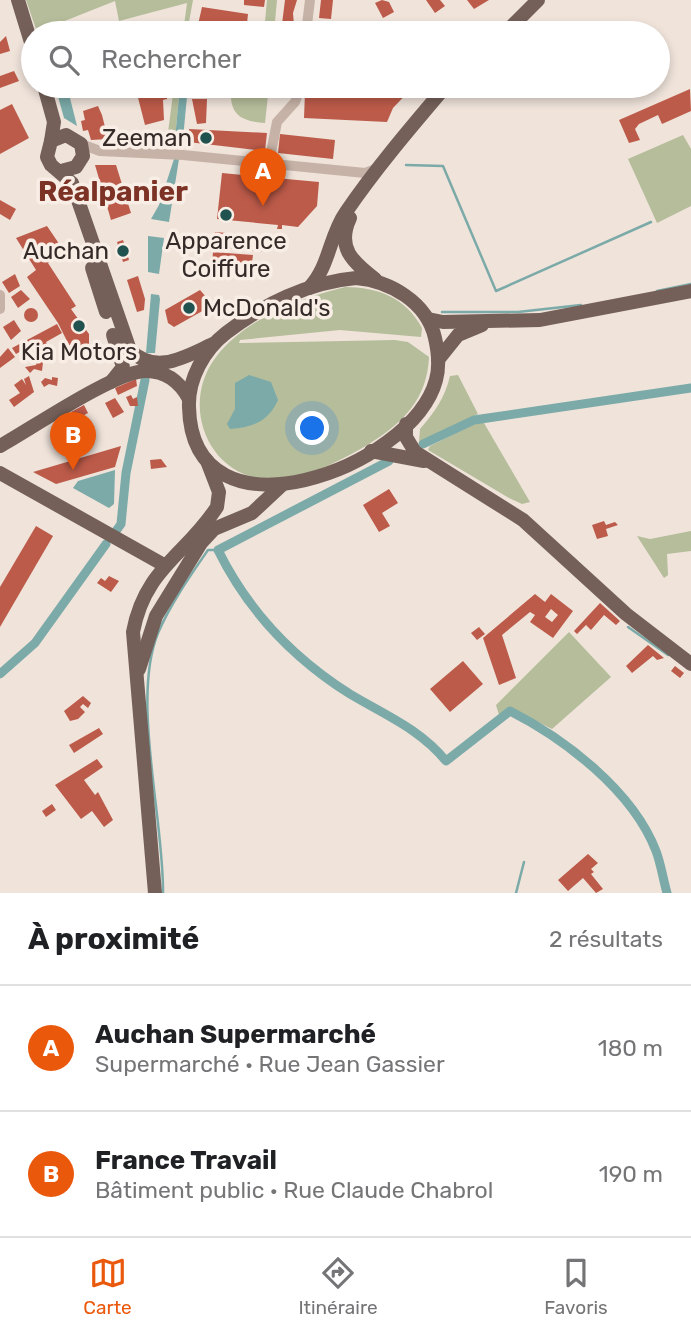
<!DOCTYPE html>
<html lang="fr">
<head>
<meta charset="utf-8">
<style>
	:root { --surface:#fff; --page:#f2f2f2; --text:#202124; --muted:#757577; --line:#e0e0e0; --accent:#ea580c }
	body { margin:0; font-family:Rubik,sans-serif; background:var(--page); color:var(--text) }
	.you { position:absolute; left:313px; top:429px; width:24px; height:24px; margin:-18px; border:5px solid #fff; border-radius:50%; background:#1a73e8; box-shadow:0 0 0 10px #1a73e833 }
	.badge { display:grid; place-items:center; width:46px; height:46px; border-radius:50%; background:var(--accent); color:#fff; font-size:23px; font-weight:700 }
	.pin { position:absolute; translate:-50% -58px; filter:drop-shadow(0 2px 4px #0008) }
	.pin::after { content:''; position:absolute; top:37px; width:24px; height:21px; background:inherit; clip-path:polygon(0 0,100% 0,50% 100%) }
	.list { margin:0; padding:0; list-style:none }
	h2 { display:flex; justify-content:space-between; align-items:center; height:91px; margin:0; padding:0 28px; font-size:30px }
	h2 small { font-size:23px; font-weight:400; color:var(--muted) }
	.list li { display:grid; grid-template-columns:46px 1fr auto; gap:21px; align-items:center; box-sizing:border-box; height:126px; padding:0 28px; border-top:2px solid var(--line) }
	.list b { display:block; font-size:26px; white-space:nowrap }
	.list p { margin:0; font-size:23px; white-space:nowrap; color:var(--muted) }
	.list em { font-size:23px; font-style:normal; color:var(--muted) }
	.icon { flex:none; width:38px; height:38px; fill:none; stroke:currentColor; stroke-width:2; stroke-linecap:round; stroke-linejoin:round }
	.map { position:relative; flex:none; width:691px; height:893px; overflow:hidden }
	.search { position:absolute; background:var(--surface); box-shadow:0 4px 10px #0003; left:21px; right:21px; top:21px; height:77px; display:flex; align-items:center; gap:18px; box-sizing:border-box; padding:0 24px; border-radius:38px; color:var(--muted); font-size:26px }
	.sheet { height:343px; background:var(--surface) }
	nav { display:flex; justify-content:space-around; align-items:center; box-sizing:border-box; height:98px; border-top:2px solid var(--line); background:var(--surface); font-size:19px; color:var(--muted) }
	nav a { display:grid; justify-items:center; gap:4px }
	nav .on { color:var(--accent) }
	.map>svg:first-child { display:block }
</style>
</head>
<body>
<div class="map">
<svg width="691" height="893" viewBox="0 0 691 893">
	<rect width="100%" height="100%" fill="#efe3da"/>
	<g fill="#b5bd9b">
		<polygon points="26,0 193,0 187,33 183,33 187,3 119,21 115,1 37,32"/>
		<polygon points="267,0 277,0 274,33 264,33"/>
		<polygon points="174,86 180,86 174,149 166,148"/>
		<path d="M231,86H269L265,123C238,121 229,113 231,86Z"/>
		<polygon points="683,135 691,149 691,206 657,223 628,159"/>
		<path d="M345,287C378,287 406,298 422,328L421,337L340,330L240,340L239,343L395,340L408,342L429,357C427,399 404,422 369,444C342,460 311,476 280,479C212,486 177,408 216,357C245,319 300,298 345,287Z"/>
		<path d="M458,375L478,414L419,442L420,429C434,413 445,398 450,376Z"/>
		<polygon points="476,423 484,423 530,502 522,504 509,498 428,450 430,446"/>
		<polygon points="691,531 691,551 667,554 668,575 664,578 637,536 650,539"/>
		<polygon points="569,632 611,677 552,729 512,709 499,715 496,705"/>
	</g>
	<g fill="#7baaa8">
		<polygon points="55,86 67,86 77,126 64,118"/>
		<polygon points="180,86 188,86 182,149 174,149"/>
		<polygon points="174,159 179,159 169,222 151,219 159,205"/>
		<polygon points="148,236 164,238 159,274 148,272"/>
		<polygon points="151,294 159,295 160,299 155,353 146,353"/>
		<path d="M249,375L271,382L278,400C268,422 253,427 230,429L227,424L235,409V383Z"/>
		<polygon points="115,470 114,504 109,508 73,488 78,481"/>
	</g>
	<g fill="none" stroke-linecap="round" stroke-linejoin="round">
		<g stroke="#7baaa8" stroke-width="2.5">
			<polyline points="406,165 443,166 496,291 651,222"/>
			<polyline points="657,291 691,284"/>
			<polyline points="442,312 518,312 581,305"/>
			<polyline points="628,627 668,655"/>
			<path d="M163,893C164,819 131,699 158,633C171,603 190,576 208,550H218"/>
			<polyline points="516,893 524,862"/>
		</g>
		<g stroke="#7baaa8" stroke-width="9">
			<polyline points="423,444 474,420 691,388"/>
			<path d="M389,461L218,550C248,611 293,658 350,694C385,715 420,729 446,761L510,711C565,739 633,791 656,851C661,864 663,879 667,893"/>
			<polyline points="116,531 121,524 126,473 145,380"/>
			<polyline points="0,674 35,643 106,544"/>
		</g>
	</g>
	<g fill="#bd5b4a" fill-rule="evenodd">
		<polygon points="244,0 265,0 264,7 244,5"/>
		<polygon points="285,0 297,0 293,13 294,25 282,24"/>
		<polygon points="321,0 333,0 331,19 319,18"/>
		<polygon points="382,0 389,2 394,12 383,18 375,3"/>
		<polygon points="426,0 440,0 445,6 435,13"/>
		<polygon points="467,0 489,0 474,9"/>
		<polygon points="202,7 248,14 246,33 203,33 203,30 197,29"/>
		<circle cx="389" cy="28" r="6"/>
		<polygon points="99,25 101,33 74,33"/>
		<polygon points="6,36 10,51 0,54 0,42"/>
		<polygon points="14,71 19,81 0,88 0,76"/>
		<polygon points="135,86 168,86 167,99 163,100 164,120 145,125"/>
		<polygon points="275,86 287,86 285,95 274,94"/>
		<polygon points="389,86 414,86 393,108 387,122 304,118 305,92 386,98 385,91"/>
		<polygon points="690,89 691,111 662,124 658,115 639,124 635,129 640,140 629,143 619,120"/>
		<polygon points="192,99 207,99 206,123 197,124"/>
		<polygon points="12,104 29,138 0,154 0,110"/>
		<polygon points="98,106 102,115 108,139 91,140 88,130 83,131 81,121 85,120 83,111"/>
		<polygon points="189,129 267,133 265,151 188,142"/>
		<polygon points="280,134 335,140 333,159 278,153"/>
		<polygon points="95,165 116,165 131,213 111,220"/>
		<polygon points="222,173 319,182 317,206 298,227 282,225 282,229 277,229 278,225 217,219"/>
		<polygon points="0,200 16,209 10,220 0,214"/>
		<polygon points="47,226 64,251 48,263 76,306 71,309 89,334 89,347 77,361 58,323 27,277 36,270 16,238"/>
		<polygon points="215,232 273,237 271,252 213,247"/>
		<polygon points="123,240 129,260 123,262 117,242"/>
		<polygon points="213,252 253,255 251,270 212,266"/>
		<polygon points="15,274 20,286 9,293 2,282"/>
		<polygon points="138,276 145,299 144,310 137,312 127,280"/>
		<polygon points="21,290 30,299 18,308 11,297"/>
		<polygon points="200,290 213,305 174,327 168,323 165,310"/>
		<circle cx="31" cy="315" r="7"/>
		<polygon points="14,320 21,331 11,340 3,327"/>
		<polygon points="57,324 62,333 46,342 52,355 46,358 37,342 16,354 12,348"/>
		<polygon points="8,348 15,357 0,368 0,357"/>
		<polygon points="37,362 43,362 42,371 34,369 30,373 25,367 36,365"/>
		<polygon points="29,376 34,392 14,407 9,400 20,393 14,385 22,379 26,385 24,379"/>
		<polygon points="52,377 58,378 57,386 49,384 44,387 41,382 45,378 52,380"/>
		<polygon points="136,379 137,386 118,395 115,388"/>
		<polygon points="131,395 133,399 137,397 138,406 130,406 126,397"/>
		<polygon points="115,398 124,412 113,418 105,403"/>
		<polygon points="84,405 88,413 75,420 71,412"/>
		<polygon points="121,446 115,467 56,484 33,472"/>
		<polygon points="161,459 167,467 151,469 150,460"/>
		<polygon points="389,489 398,503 382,513 390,526 379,532 363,505"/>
		<polygon points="604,521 606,525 615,522 618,525 606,529 608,536 597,539 592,525"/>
		<polygon points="36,526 53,536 0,627 0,587"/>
		<polygon points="109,576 119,581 111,592 97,583 101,578 105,581"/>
		<path d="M535,594L545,602L551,594L573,611L553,638L530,622L535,615L530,612L502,635L516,678L499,685L483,638ZM551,609L558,615L552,622L545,617Z"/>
		<polygon points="600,603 620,621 616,625 604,615 591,630 586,625 577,634 574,631"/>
		<polygon points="479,627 485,634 477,640 471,633"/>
		<polygon points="648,645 664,658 657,660 653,656 632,673 626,666"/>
		<polygon points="463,661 483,684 450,712 430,689"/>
		<polygon points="675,666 684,673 680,678 671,671"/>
		<polygon points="83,696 91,703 88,708 83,704 80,707 85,712 78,719 70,721 64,711"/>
		<polygon points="99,728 103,734 74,753 69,745"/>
		<polygon points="97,759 103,767 84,780 95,795 98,792 113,820 104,827 92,811 81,819 55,785"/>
		<polygon points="52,804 56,810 46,817 42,811"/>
		<polygon points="588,854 598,863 591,869 594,872 591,874 603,889 596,893 583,878 568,891 558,880"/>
	</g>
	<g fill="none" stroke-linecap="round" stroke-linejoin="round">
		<g stroke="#c6b2a7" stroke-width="10">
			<polyline points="306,33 310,0"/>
			<polyline points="81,144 100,151 183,155 365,173 376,169"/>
			<polyline points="269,163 277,122 295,102 301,86"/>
			<polyline points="0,295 0,309"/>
		</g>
		<g stroke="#746059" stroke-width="14">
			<polyline points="18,0 33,49"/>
			<polyline points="505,33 538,0"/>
			<polyline points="44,86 54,122 51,141"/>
			<path d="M61,171L76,167L83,156L81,144L66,135L51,141L47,157L51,165L72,183L130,350C156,376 186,356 213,344"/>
			<path d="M350,218C336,248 353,262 375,279"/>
			<polyline points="92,268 106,312"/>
			<path d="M356,278C390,281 427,302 435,338C438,351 440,366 436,380C412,469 192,549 189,407C188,379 204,350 226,333C262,305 309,282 356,278Z"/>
			<path d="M309,288C330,266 329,236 346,212C376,168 412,126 446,86"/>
			<polyline points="428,319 443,322 540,320 691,291"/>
			<polyline points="438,360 458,335 482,325"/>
			<polyline points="111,382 123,367 113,335"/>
			<polyline points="406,424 406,437 415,452 523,520 626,614 691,664"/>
			<path d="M0,446C31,429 115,371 146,371C166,371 180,382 189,399"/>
			<polyline points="371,451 424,461"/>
			<polyline points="0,473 164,565"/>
			<polyline points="139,669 156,616 201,543 214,529 252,513 281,486"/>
			<path d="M155,893L133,632C145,568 186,555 217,507L219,492L207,461"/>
		</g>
	</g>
	<g fill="#205250" stroke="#f8eee6" stroke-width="2.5">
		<circle cx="206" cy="138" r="7"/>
		<circle cx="226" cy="215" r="7"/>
		<circle cx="123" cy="251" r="7"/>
		<circle cx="189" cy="308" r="7"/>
		<circle cx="79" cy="326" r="7"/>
	</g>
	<g text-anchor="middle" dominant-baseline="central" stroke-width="7" stroke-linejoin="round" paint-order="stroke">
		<g font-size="24" fill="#342a27" stroke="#f8eee6" text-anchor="end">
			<text x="192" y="138">Zeeman</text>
			<text x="226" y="241" text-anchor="middle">Apparence<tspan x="226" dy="28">Coiffure</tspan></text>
			<text x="109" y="251">Auchan</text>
			<text x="203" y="308" text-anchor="start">McDonald's</text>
			<text x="79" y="352" text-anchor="middle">Kia Motors</text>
		</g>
		<g font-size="28" font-weight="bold" fill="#7d3226" stroke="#f8eee6">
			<text x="113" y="191">Réalpanier</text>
		</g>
	</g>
</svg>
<div class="you"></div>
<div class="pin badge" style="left:263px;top:206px">A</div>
<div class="pin badge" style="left:73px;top:470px">B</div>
<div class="search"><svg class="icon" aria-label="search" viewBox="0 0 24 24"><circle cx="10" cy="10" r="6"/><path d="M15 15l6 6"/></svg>Rechercher</div>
</div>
<section class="sheet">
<h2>À proximité<small>2 résultats</small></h2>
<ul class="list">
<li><span class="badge">A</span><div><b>Auchan Supermarché</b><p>Supermarché · Rue Jean Gassier</p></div><em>180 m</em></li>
<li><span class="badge">B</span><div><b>France Travail</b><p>Bâtiment public · Rue Claude Chabrol</p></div><em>190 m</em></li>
</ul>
</section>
<nav>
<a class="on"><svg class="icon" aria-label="map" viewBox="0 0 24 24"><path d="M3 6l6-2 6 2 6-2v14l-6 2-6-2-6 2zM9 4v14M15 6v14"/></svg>Carte</a>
<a><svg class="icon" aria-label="directions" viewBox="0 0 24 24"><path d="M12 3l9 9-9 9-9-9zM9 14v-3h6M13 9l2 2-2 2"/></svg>Itinéraire</a>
<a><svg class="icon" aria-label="saved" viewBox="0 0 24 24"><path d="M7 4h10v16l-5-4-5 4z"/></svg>Favoris</a>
</nav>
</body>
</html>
